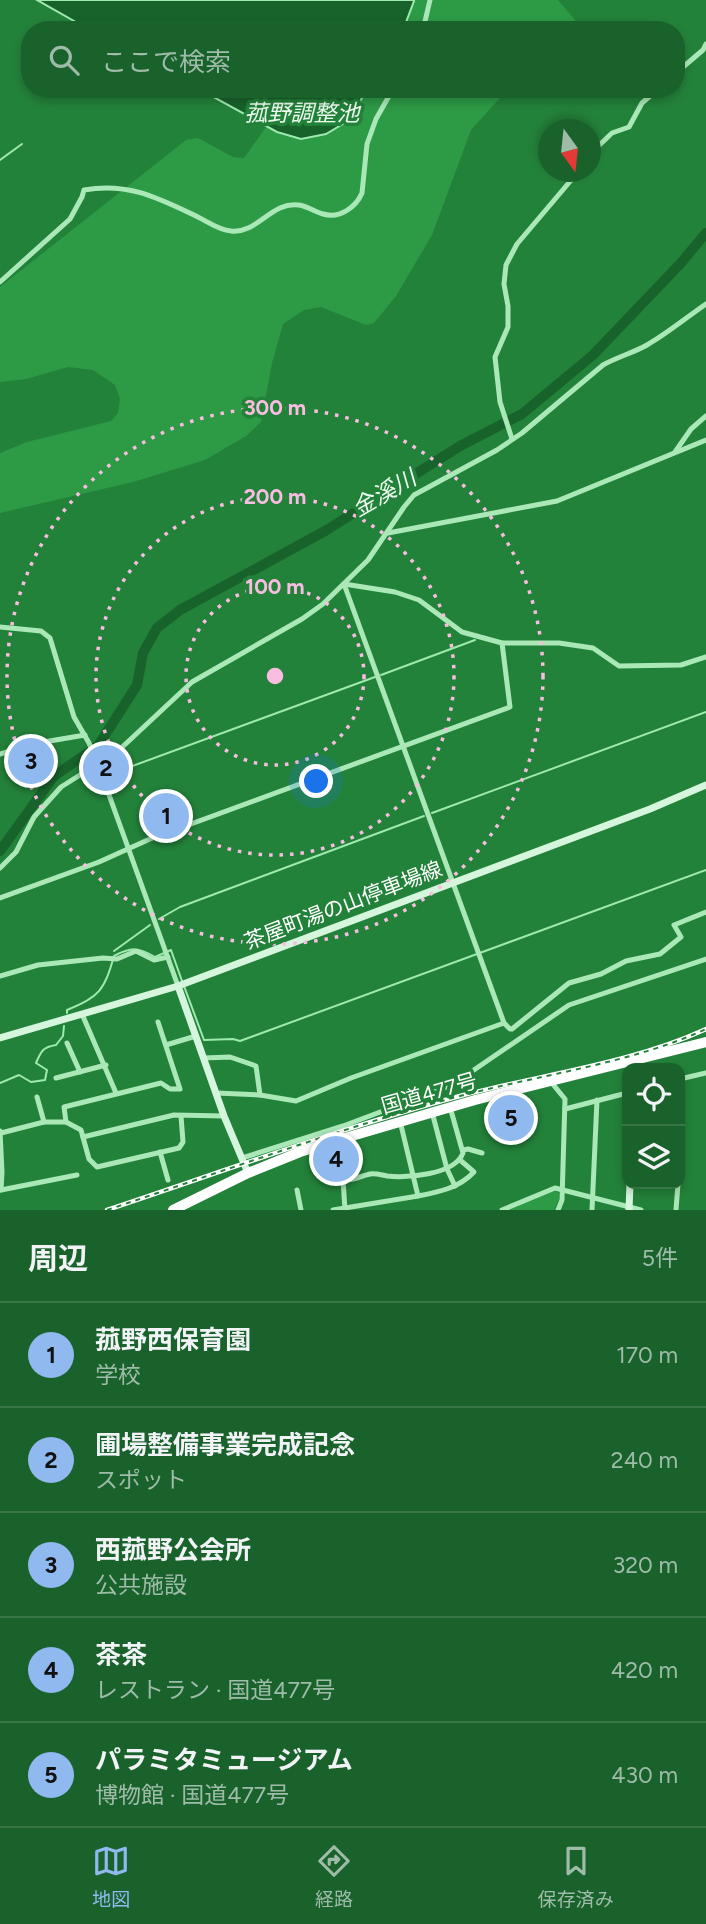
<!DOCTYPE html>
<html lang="ja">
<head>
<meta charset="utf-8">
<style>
	:root { --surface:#1a622c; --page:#276b38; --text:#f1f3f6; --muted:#9fbca9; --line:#387648; --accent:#90b9f0 }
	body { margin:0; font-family:Figtree,"Noto Sans JP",sans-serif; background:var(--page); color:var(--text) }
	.controls { position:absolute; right:21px; bottom:21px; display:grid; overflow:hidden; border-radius:14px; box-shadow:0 4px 10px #0003 }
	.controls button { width:63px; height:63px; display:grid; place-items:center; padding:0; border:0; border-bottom:2px solid var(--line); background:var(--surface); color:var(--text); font:35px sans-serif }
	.compass { position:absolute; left:538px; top:119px; width:63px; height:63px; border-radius:50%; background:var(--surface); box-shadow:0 4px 10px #0003; rotate:165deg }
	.you { position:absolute; left:317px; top:782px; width:24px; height:24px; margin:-18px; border:5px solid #fff; border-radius:50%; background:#1a73e8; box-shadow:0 0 0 10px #1a73e833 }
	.badge { display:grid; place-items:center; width:46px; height:46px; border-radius:50%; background:var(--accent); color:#111; font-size:23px; font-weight:700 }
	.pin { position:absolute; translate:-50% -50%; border:4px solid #fff; box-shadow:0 2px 7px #0006 }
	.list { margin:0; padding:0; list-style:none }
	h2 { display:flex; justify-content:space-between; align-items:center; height:91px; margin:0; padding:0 28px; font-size:30px }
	h2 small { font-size:23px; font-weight:400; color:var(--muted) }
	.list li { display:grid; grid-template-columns:46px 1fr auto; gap:21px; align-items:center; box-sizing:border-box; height:105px; padding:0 28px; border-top:2px solid var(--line) }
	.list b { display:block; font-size:26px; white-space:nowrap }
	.list p { margin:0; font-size:23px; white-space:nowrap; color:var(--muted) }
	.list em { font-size:23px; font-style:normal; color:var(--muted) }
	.icon { flex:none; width:38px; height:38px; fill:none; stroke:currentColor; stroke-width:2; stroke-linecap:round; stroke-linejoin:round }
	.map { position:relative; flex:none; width:706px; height:1210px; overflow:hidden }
	.search { position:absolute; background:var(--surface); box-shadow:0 4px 10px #0003; left:21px; right:21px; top:21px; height:77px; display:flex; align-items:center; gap:18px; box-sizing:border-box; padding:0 24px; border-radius:28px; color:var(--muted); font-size:26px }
	.sheet { height:616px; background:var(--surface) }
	nav { display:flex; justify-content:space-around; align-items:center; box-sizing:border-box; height:98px; border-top:2px solid var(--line); background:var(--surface); font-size:19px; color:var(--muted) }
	nav a { display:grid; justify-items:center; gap:4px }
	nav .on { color:var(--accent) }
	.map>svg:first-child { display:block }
</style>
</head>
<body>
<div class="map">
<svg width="706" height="1210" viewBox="0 0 706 1210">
	<rect width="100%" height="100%" fill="#23823a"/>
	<g fill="#2d9a46">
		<polygon points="366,0 558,0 575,20 565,30 351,30"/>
		<polygon points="293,89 508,89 471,130 432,235 396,296 374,323 366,325 321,307 304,310 283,324 272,363 261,422 246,436 205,460 133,482 0,513 0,453 27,442 111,421 118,413 120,399 115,385 93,370 68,367 26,379 0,382 0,287 186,140 198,138 233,157 244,158"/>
		<polygon points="555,1191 559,1193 559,1200 554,1210 509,1210"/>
	</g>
	<g fill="#18622b" stroke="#9ee9ae" stroke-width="2">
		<polygon points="37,0 414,0 414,1 403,30 90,30"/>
		<polygon points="199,89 368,89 346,122 326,134 301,139 277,132"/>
	</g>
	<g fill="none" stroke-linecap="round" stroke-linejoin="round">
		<g stroke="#9ee9ae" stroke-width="2">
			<polyline points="0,160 22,144"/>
			<polyline points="381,675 475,640"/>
			<polyline points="127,768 375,677"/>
			<polyline points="432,813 706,712"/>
			<polyline points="159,919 180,907 424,816"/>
			<polyline points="114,951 150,925"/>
			<polyline points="184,986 204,1040 233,1039 240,1041 706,870"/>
			<path d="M67,1013V1010C100,996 104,991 114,956C131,947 138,947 155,957L171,950L182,981"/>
			<path d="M0,1083L19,1075L31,1082L45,1080L47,1070L36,1063C41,1051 43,1047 56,1045L63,1036L64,1026"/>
		</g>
		<polyline stroke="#18622b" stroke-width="10" points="0,851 54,776 98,746 137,685 143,653 157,628 180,610 325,531 460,446 522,414 593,355 680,264 706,233"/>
		<g stroke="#aae8b8" stroke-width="5">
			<polyline points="423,30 430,0"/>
			<polyline points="676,73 703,50 706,44"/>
			<polyline points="590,154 612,133 629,127 642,103 658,89"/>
			<path d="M0,282L70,219L82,197L84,190C128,182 158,198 196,216C207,221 218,230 231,231C258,234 271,201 299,205C307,206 315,212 323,214C340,219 356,207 362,193L367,144L376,119L393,89"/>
			<polyline points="512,439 500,402 495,357 508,327 508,306 504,284 506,265 517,244 578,172"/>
			<polyline points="675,452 691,429 706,416"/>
			<polyline points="388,533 557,501 706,440"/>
			<polyline points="344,584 504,1023"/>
			<polyline points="344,584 395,592 419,600 462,632 502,643 559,643 593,648 619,666 681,665 706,657"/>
			<polyline points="0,627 41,631 50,638 74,717 89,743 104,781 178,986"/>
			<polyline points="0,754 32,744 85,735"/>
			<path d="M0,868L16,852L34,817L61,787L118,751L192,682L302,619L323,604L368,560L404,507L414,495L497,450L522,433L603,365C617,357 633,353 647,345C668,333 687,317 706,304"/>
			<polyline points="0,898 99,862 150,839 510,707 502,643"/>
			<polyline points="0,976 38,965 103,958 117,959 136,951 154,960 168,957"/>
			<polyline points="82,1014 116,1093"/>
			<polyline points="158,1022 180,1089 170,1089 161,1083 64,1107 66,1122 81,1130 89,1159 97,1167 179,1148 183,1142 181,1116"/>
			<polyline points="67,1043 80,1072"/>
			<polyline points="166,1045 196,1036"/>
			<polyline points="204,1058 230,1057 256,1066 260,1095"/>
			<polyline points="56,1078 106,1065"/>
			<polyline points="680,1079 706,1073"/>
			<polyline points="551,1082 565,1099 562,1200 558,1210"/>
			<polyline points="216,1093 260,1095 296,1101 351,1078 504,1023 510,1029 512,1029 569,983 601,974 626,961 660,954 681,937 674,925 706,912"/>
			<polyline points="37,1097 44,1122"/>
			<polyline points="565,1109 627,1093"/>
			<polyline points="432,1112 447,1169 455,1186"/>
			<polyline points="680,1120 681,1079"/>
			<polyline points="0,1131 2,1172 1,1190"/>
			<polyline points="1,1133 44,1122 66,1122"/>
			<polyline points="83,1137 174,1115 224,1116"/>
			<polyline points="463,1150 468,1149 482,1153"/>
			<polyline points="160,1152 168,1180"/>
			<polyline points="242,1158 343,1126 452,1085 569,1005 706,959"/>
			<polyline points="1,1190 77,1175"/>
			<polyline points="297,1190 301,1210"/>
			<path d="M418,1196C439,1192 459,1188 474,1172L460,1160"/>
			<polyline points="333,1210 418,1196 400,1121"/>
			<path d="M345,1210L343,1180C354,1181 360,1176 370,1174C376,1173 381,1175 387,1176C407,1178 455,1175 463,1153L450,1107"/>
			<polyline points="502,1210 555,1188 641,1210"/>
			<polyline points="592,1210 597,1100"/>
			<polyline points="676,1210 678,1184"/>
		</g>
		<g stroke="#d5f6dd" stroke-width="7">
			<polyline points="178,986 224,1116 248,1173"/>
			<polyline points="0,1038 178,986 650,809 706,785"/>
			<polyline points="629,1210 630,1184"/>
		</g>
		<polyline stroke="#fff" stroke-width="10" points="173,1210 248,1173 300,1152 338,1140 475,1100 706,1042"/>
		<defs>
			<path id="rail" d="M107,1210C224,1171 341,1128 460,1096C539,1075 633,1063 706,1029"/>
		</defs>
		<use href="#rail" stroke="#fff" stroke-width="4.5"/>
		<use href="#rail" stroke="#23823a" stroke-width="2" stroke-dasharray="5" stroke-linecap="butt"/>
	</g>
	<g fill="none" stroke="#fabde2" stroke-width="3.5" stroke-dasharray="3.5 7">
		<circle cx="275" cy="676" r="89"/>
		<circle cx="275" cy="676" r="179"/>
		<circle cx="275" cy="676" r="268"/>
	</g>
	<g text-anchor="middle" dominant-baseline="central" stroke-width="7" stroke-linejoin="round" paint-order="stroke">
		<g font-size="21" fill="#fff" stroke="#23823a">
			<text transform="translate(343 905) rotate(-21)">茶屋町湯の山停車場線</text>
			<text transform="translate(429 1093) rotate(-16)">国道477号</text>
		</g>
		<g font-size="23" font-style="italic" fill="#edfbf0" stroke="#23823a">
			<text x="302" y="113">菰野調整池</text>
			<text transform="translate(384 493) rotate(-30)">金溪川</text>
		</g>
	</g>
	<circle cx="275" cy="676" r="10" fill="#fabde2" stroke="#23823a" stroke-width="3.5"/>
	<g font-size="21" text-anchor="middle" font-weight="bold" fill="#fabde2" stroke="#23823a" stroke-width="7" stroke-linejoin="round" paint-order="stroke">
		<text x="275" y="415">300 m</text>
		<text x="275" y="504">200 m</text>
		<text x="275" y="594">100 m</text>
	</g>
</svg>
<div class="controls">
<button><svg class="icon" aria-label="locate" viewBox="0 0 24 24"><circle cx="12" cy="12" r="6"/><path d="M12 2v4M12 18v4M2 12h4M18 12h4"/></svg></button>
<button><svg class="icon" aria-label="layers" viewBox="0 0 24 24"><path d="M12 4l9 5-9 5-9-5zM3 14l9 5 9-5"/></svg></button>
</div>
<svg class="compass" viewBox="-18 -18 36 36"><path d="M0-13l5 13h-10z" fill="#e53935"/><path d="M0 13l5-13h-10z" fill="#9fbca9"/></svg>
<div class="you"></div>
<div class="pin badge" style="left:166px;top:816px">1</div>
<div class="pin badge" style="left:106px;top:768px">2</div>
<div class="pin badge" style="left:31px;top:761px">3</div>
<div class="pin badge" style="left:336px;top:1159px">4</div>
<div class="pin badge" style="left:511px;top:1118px">5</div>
<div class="search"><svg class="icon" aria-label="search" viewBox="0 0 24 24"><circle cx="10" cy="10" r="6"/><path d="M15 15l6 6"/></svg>ここで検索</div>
</div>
<section class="sheet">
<h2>周辺<small>5件</small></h2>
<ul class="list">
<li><span class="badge">1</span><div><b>菰野西保育園</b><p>学校</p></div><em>170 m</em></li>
<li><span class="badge">2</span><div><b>圃場整備事業完成記念</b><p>スポット</p></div><em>240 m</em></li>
<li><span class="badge">3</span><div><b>西菰野公会所</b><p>公共施設</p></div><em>320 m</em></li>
<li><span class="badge">4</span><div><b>茶茶</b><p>レストラン · 国道477号</p></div><em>420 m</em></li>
<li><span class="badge">5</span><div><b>パラミタミュージアム</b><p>博物館 · 国道477号</p></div><em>430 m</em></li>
</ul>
</section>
<nav>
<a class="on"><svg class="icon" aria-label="map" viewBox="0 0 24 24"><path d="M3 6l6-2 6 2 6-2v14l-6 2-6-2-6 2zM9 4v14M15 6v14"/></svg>地図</a>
<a><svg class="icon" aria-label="directions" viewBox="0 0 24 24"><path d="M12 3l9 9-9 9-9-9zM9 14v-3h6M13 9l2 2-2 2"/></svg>経路</a>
<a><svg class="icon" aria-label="saved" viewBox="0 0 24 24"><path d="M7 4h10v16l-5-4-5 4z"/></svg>保存済み</a>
</nav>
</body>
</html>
